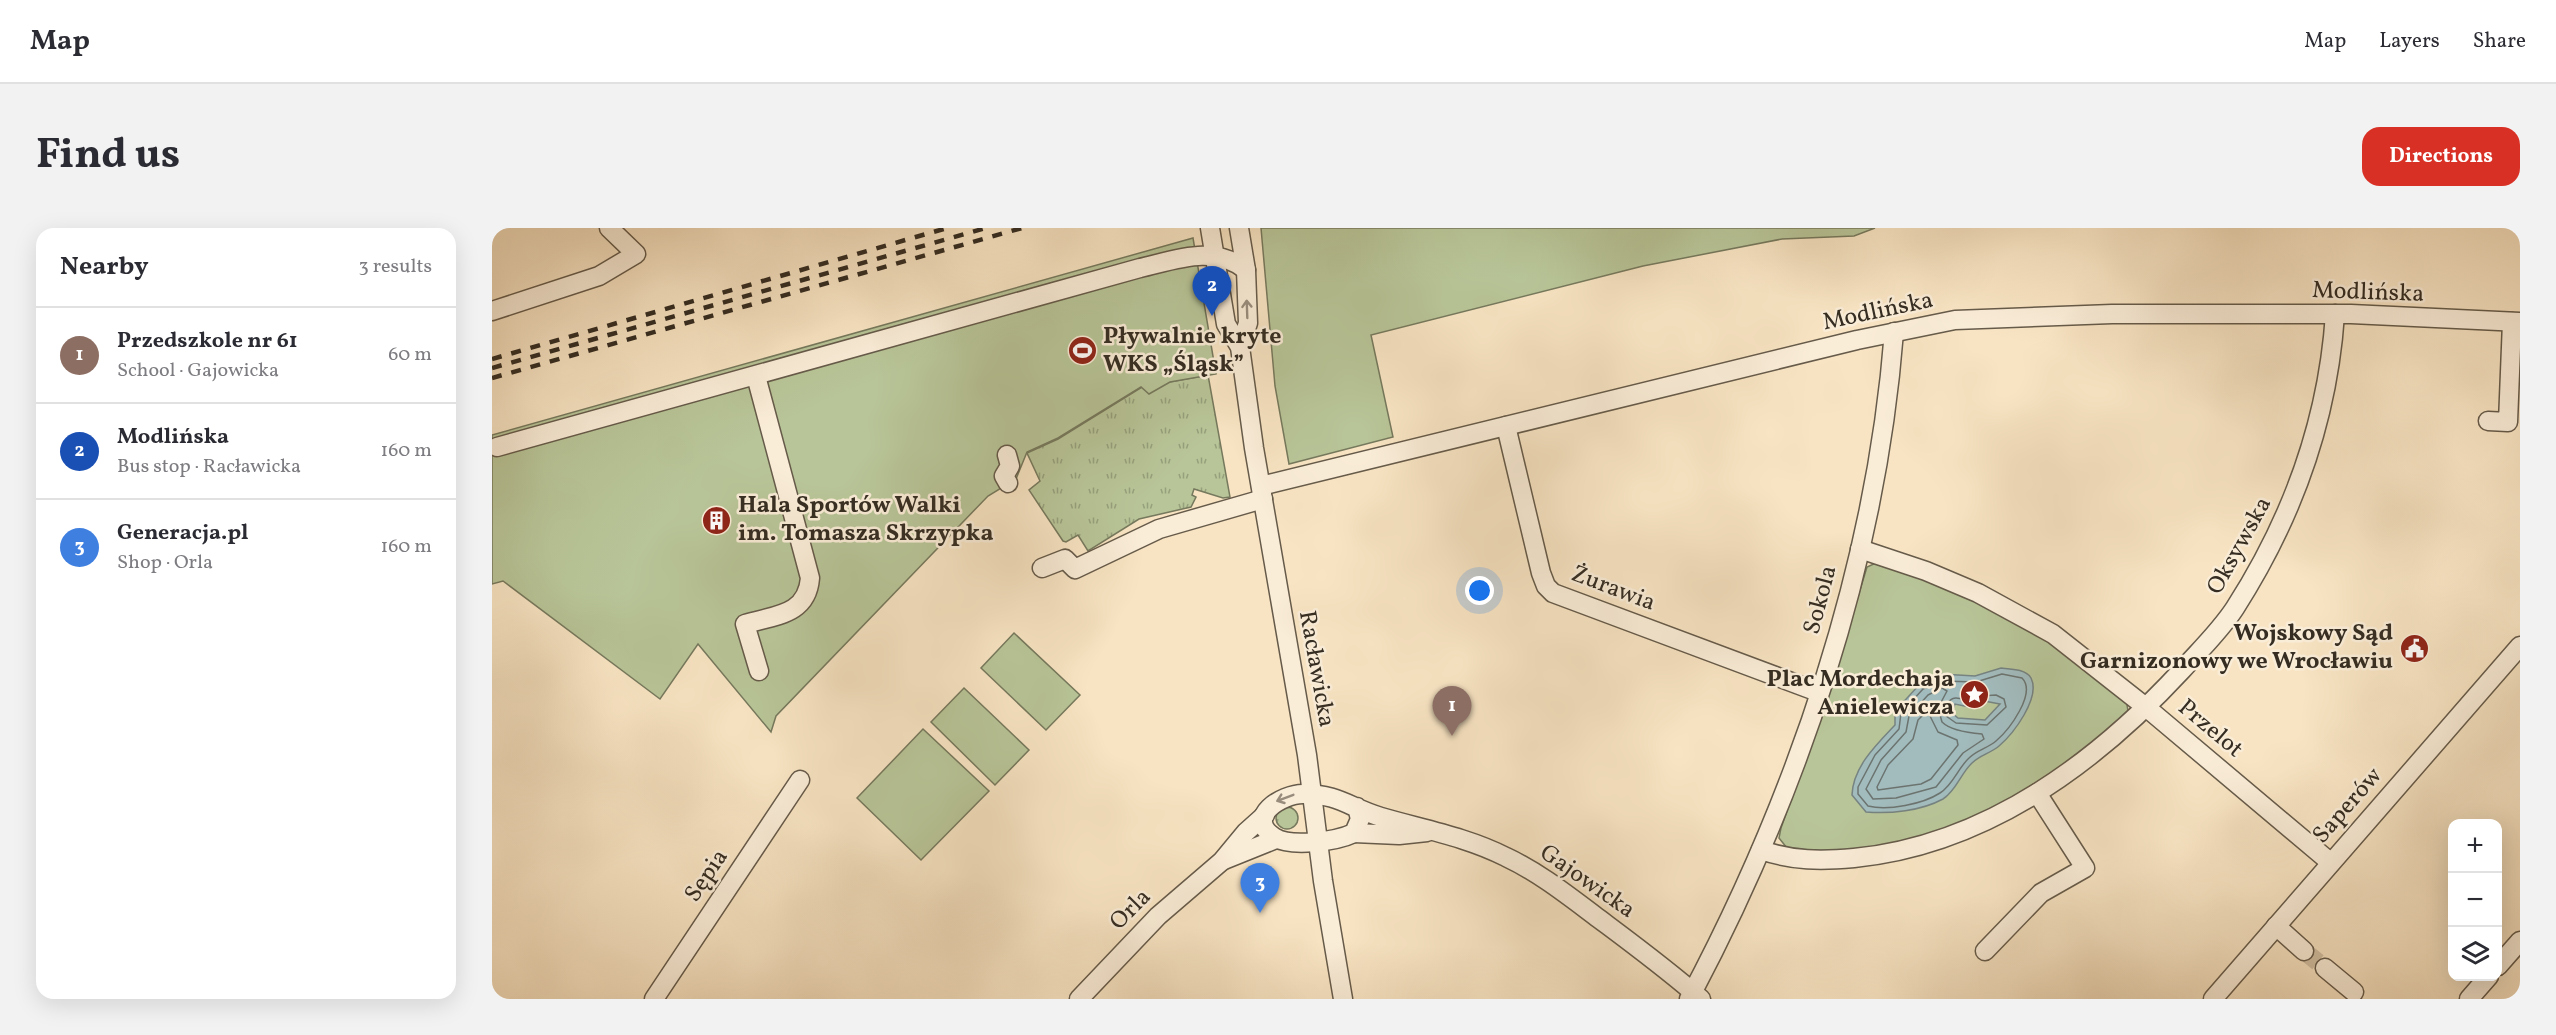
<!DOCTYPE html>
<html lang="en">
<head>
<meta charset="utf-8">
<style>
	:root { --surface:#fff; --page:#f2f2f3; --text:#2b2b33; --muted:#7c7c81; --line:#e1e1e2; --accent:#d93025 }
	body { margin:0; font-family:Vollkorn,serif; background:var(--page); color:var(--text) }
	.controls { position:absolute; right:18px; bottom:18px; display:grid; overflow:hidden; border-radius:12px; box-shadow:0 6px 24px #0002 }
	.controls button { width:54px; height:54px; display:grid; place-items:center; padding:0; border:0; border-bottom:2px solid var(--line); background:var(--surface); color:var(--text); font:30px sans-serif }
	.you { position:absolute; left:988px; top:363px; width:21px; height:21px; margin:-15px; border:4px solid #fff; border-radius:50%; background:#1a73e8; box-shadow:0 0 0 9px #1a73e833 }
	.badge { display:grid; place-items:center; width:39px; height:39px; border-radius:50%; background:var(--accent); color:#fff; font-size:20px; font-weight:700 }
	.pin { position:absolute; translate:-50% -50px; filter:drop-shadow(0 2px 3px #0008) }
	.pin::after { content:''; position:absolute; top:32px; width:21px; height:18px; background:inherit; clip-path:polygon(0 0,100% 0,50% 100%) }
	.list { margin:0; padding:0; list-style:none }
	h2 { display:flex; justify-content:space-between; align-items:center; height:78px; margin:0; padding:0 24px; font-size:26px }
	h2 small { font-size:20px; font-weight:400; color:var(--muted) }
	.list li { display:grid; grid-template-columns:39px 1fr auto; gap:18px; align-items:center; box-sizing:border-box; height:96px; padding:0 24px; border-top:2px solid var(--line) }
	.list b { display:block; font-size:22px; white-space:nowrap }
	.list p { margin:0; font-size:20px; white-space:nowrap; color:var(--muted) }
	.list em { font-size:20px; font-style:normal; color:var(--muted) }
	.icon { flex:none; width:33px; height:33px; fill:none; stroke:currentColor; stroke-width:2; stroke-linecap:round; stroke-linejoin:round }
	.map { position:relative; flex:none; width:2028px; height:771px; overflow:hidden; border-radius:18px }
	header { display:flex; align-items:center; gap:36px; box-sizing:border-box; height:84px; padding:0 30px; background:var(--surface); border-bottom:2px solid var(--line) }
	header strong { font-size:28px }
	nav { display:flex; gap:33px; margin-inline-start:auto; font-size:21px }
	.intro { display:flex; align-items:center; justify-content:space-between; box-sizing:border-box; height:144px; padding:0 36px }
	h1 { margin:0; font-size:42px }
	.button { padding:15px 27px; border-radius:18px; background:var(--accent); color:#fff; font-size:21px; font-weight:700 }
	main { display:flex; gap:36px; padding:0 36px }
	aside { flex:1; background:var(--surface); border-radius:18px; box-shadow:0 6px 24px #0002 }
	.map>svg:first-child { display:block }
</style>
</head>
<body>
<header>
<strong>Map</strong>
<nav><a>Map</a><a>Layers</a><a>Share</a></nav>
</header>
<div class="intro"><h1>Find us</h1><a class="button">Directions</a></div>
<main>
<aside>
<h2>Nearby<small>3 results</small></h2>
<ul class="list">
<li><span class="badge" style="background:#8d6e63">1</span><div><b>Przedszkole nr 61</b><p>School · Gajowicka</p></div><em>60 m</em></li>
<li><span class="badge" style="background:#1a4fb4">2</span><div><b>Modlińska</b><p>Bus stop · Racławicka</p></div><em>160 m</em></li>
<li><span class="badge" style="background:#3f7fe0">3</span><div><b>Generacja.pl</b><p>Shop · Orla</p></div><em>160 m</em></li>
</ul>
</aside>
<div class="map">
<svg width="2028" height="771" viewBox="0 0 2028 771">
	<defs>
		<pattern id="grass-tufts" width="24" height="20" patternUnits="userSpaceOnUse" patternTransform="scale(1.5)"><rect width="24" height="20" fill="#b8c598"/><path d="M3 7l-1-3M5 7V3M7 7l1-3M15 17l-1-3M17 17v-4M19 17l1-3" fill="none" stroke="#96a07c"/></pattern>
	</defs>
	<rect width="100%" height="100%" fill="#f8e4c3"/>
	<filter id="stains"><feTurbulence type="fractalNoise" baseFrequency=".00333" numOctaves="4"/><feColorMatrix values="0 0 0 0 .2 0 0 0 0 .09 0 0 0 0 .02 0 0 0 .5 -.17"/></filter>
	<radialGradient id="worn" r=".72"><stop offset=".6" stop-color="#630" stop-opacity="0"/><stop offset="1" stop-color="#630" stop-opacity=".3"/></radialGradient>
	<g fill="url(#grass-tufts)" stroke="#76795d" stroke-width="1.5">
		<polygon points="716,147 738,269 731,270 702,261 700,267 704,269 699,279 647,291 596,323 586,307 574,314 571,313 537,262 548,253 535,225 566,211 650,159"/>
		<circle cx="795" cy="590" r="11"/>
	</g>
	<g fill="#b8c598" stroke="#76795d" stroke-width="1.5">
		<polygon points="769,0 1383,0 1362,8 1290,11 1151,38 879,107 901,209 797,236 783,158"/>
		<polygon points="701,10 724,146 678,154 657,166 649,159 566,210 535,224 524,251 496,268 284,488 279,504 206,416 168,471 11,353 0,356 0,207"/>
		<path d="M1386,334L1447,355L1549,407L1634,471L1636,483C1548,571 1422,637 1295,620L1287,610L1289,600L1334,474L1375,339Z"/>
		<polygon points="522,405 588,467 554,502 489,440"/>
		<polygon points="472,460 537,522 503,557 439,494"/>
		<polygon points="431,501 497,563 429,632 365,570"/>
	</g>
	<path fill="#a2bcbe" stroke="#768380" stroke-width="1.5" fill-rule="evenodd" d="M1509,440C1518,441 1534,441 1539,450C1549,470 1521,506 1507,518C1499,525 1488,527 1480,535C1469,545 1464,563 1451,571C1429,583 1398,586 1374,584L1360,567C1361,539 1384,517 1403,497V483L1428,456L1449,446L1483,448ZM1492,473L1508,476L1493,492L1466,490L1460,485L1463,476L1482,480Z"/>
	<g fill="none" stroke-linecap="round" stroke-linejoin="round">
		<g stroke="#6c7470" stroke-width="1.5">
			<path d="M1510,446L1530,450C1545,465 1517,502 1504,513C1496,520 1485,522 1477,530C1466,540 1461,557 1448,565C1431,576 1396,583 1376,578L1366,566V559L1383,527L1407,501L1409,485L1431,461L1450,453L1484,454Z"/>
			<path d="M1450,460L1455,463L1446,480L1450,494C1459,503 1478,505 1490,506L1492,511L1471,525L1444,559L1404,570L1381,571L1374,561L1389,532L1414,504L1417,488L1436,467Z"/>
			<path d="M1504,467L1512,471L1514,479L1495,497L1464,495L1454,488L1455,476C1462,465 1470,472 1480,474L1489,468Z"/>
			<polygon points="1433,485 1437,486 1446,504 1465,512 1466,517 1439,551 1429,556 1386,562 1385,559 1396,537 1421,511 1426,492"/>
		</g>
		<polyline stroke="#d1bfa3" stroke-width="18" stroke-dasharray="18 9" stroke-linecap="butt" points="1812,723 1833,740"/>
		<defs>
			<g id="minor">
				<polyline points="718,0 734,96 748,119 762,220 815,527 831,653 851,771"/>
				<polyline points="747,0 754,42 756,95 748,119"/>
				<polyline points="0,83 107,48 144,26 117,0"/>
				<path d="M264,148L318,350C315,387 284,387 253,396L267,443"/>
				<polyline points="1996,193 2016,194 2020,94"/>
				<polyline points="1014,198 1049,345 1054,358 1061,365 1326,464"/>
				<path d="M5,219L648,40C683,32 722,16 754,42"/>
				<polyline points="515,227 518,238 512,248 516,255"/>
				<polyline points="769,258 1365,112 1463,92 1620,86 1859,86 2028,94"/>
				<polyline points="1368,321 1434,343 1486,365 1561,406 1655,480 1838,634"/>
				<polyline points="550,340 573,331 583,341 667,301 771,271"/>
				<path d="M865,579L868,591L862,605C845,613 799,620 782,609C752,589 790,566 811,566C847,566 858,580 889,589C930,601 975,609 1014,629C1046,644 1074,666 1102,687C1138,714 1175,741 1209,771"/>
				<polyline points="862,605 907,607 935,604"/>
				<path d="M1269,622C1301,633 1329,633 1362,630C1493,617 1603,536 1690,442C1708,422 1728,403 1743,380C1800,291 1836,192 1843,86"/>
				<polyline points="732,632 784,611"/>
				<polyline points="1784,698 1812,723"/>
				<polyline points="1493,723 1549,665 1593,640 1545,565"/>
				<polyline points="2006,738 2028,713"/>
				<polyline points="1833,740 1862,764"/>
				<polyline points="162,771 308,552"/>
				<polyline points="587,771 666,688 730,633 754,604 773,587"/>
				<path d="M1197,771C1306,566 1384,336 1402,104"/>
				<polyline points="1721,771 2028,418"/>
				<polyline points="1977,771 1997,748"/>
			</g>
		</defs>
		<use href="#minor" stroke="#665b4a" stroke-width="21"/>
		<use href="#minor" stroke="#faedd8" stroke-width="18"/>
		<g stroke="#352d22" stroke-width="4.5" stroke-dasharray="10 10" stroke-linecap="butt">
			<polyline points="0,131 455,0"/>
			<polyline points="0,140 494,0"/>
			<polyline points="0,150 530,0"/>
		</g>
	</g>
	<defs><path id="oneway-shaft" d="M-6 0H5M1.5-3L5.5 0L1.5 3" fill="none" stroke-width="1.6" stroke-linecap="round" stroke-linejoin="round" transform="scale(1.5)"/></defs>
	<g stroke="#988d7d">
		<use href="#oneway-shaft" transform="translate(755 81) rotate(-92)"/>
		<use href="#oneway-shaft" transform="translate(793 570) rotate(159)"/>
	</g>
	<defs>
		<symbol id="stadium-disc" viewBox="-11 -11 22 22"><circle r="9.5" fill="#8f2418" stroke="#faedd8"/><path d="M0-5a6.5 5 0 1 0 0 10a6.5 5 0 1 0 0-10ZM-3.5-1.8h7v3.6h-7Z" fill="#fff"/></symbol>
		<symbol id="building-disc" viewBox="-11 -11 22 22"><circle r="9.5" fill="#8f2418" stroke="#faedd8"/><path d="M-4-6H4V6H1V3H-1V6H-4ZM-2.5-4.3h1.7v1.8h-1.7ZM.8-4.3h1.7v1.8H.8ZM-2.5-1h1.7V.8h-1.7ZM.8-1h1.7V.8H.8Z" fill="#fff"/></symbol>
		<symbol id="civic-disc" viewBox="-11 -11 22 22"><circle r="9.5" fill="#8f2418" stroke="#faedd8"/><path d="M-.6-6.5H3V-4.5H.6V-3L4-1V1h2V6H-6V1h2V-1L-.6-3ZM-1.2 2.5V6h2.4V2.5Z" fill="#fff"/></symbol>
		<symbol id="sight-disc" viewBox="-11 -11 22 22"><circle r="9.5" fill="#8f2418" stroke="#faedd8"/><path d="M0-6L1.8-2.2L6-1.7L2.9 1.2L3.7 5.4L0 3.3L-3.7 5.4L-2.9 1.2L-6-1.7L-1.8-2.2Z" fill="#fff"/></symbol>
	</defs>
	<g fill-rule="evenodd">
		<use href="#stadium-disc" x="574" y="106" width="33" height="33"/>
		<use href="#building-disc" x="208" y="276" width="33" height="33"/>
		<use href="#civic-disc" x="1906" y="404" width="33" height="33"/>
		<use href="#sight-disc" x="1466" y="450" width="33" height="33"/>
	</g>
	<g text-anchor="middle" dominant-baseline="central" stroke-width="5" stroke-linejoin="round" paint-order="stroke">
		<g font-size="24" fill="#352d22" stroke="#faedd8">
			<text transform="translate(1876 65) rotate(2)">Modlińska</text>
			<text transform="translate(1386 84) rotate(-12)">Modlińska</text>
			<text transform="translate(1748 318) rotate(-61)">Oksywska</text>
			<text transform="translate(1121 361) rotate(21)">Żurawia</text>
			<text transform="translate(1329 372) rotate(-75)">Sokola</text>
			<text transform="translate(824 441) rotate(80)">Racławicka</text>
			<text transform="translate(1718 501) rotate(40)">Przelot</text>
			<text transform="translate(1856 578) rotate(-49)">Saperów</text>
			<text transform="translate(215 648) rotate(-56)">Sępia</text>
			<text transform="translate(1095 654) rotate(35)">Gajowicka</text>
			<text transform="translate(639 682) rotate(-45)">Orla</text>
		</g>
		<g font-size="24" font-weight="bold" fill="#352d22" stroke="#faedd8" text-anchor="start">
			<text x="611" y="109">Pływalnie kryte<tspan x="611" dy="28">WKS „Śląsk”</tspan></text>
			<text x="246" y="278">Hala Sportów Walki<tspan x="246" dy="28">im. Tomasza Skrzypka</tspan></text>
			<text x="1901" y="406" text-anchor="end">Wojskowy Sąd<tspan x="1901" dy="28">Garnizonowy we Wrocławiu</tspan></text>
			<text x="1462" y="452" text-anchor="end">Plac Mordechaja<tspan x="1462" dy="28">Anielewicza</tspan></text>
		</g>
	</g>
	<rect width="100%" height="100%" filter="url(#stains)"/>
	<rect width="100%" height="100%" fill="url(#worn)"/>
</svg>
<div class="controls">
<button>+</button>
<button>−</button>
<button><svg class="icon" aria-label="layers" viewBox="0 0 24 24"><path d="M12 4l9 5-9 5-9-5zM3 14l9 5 9-5"/></svg></button>
</div>
<div class="you"></div>
<div class="pin badge" style="left:960px;top:508px;background:#8d6e63">1</div>
<div class="pin badge" style="left:720px;top:88px;background:#1a4fb4">2</div>
<div class="pin badge" style="left:768px;top:685px;background:#3f7fe0">3</div>
</div>
</main>
</body>
</html>
